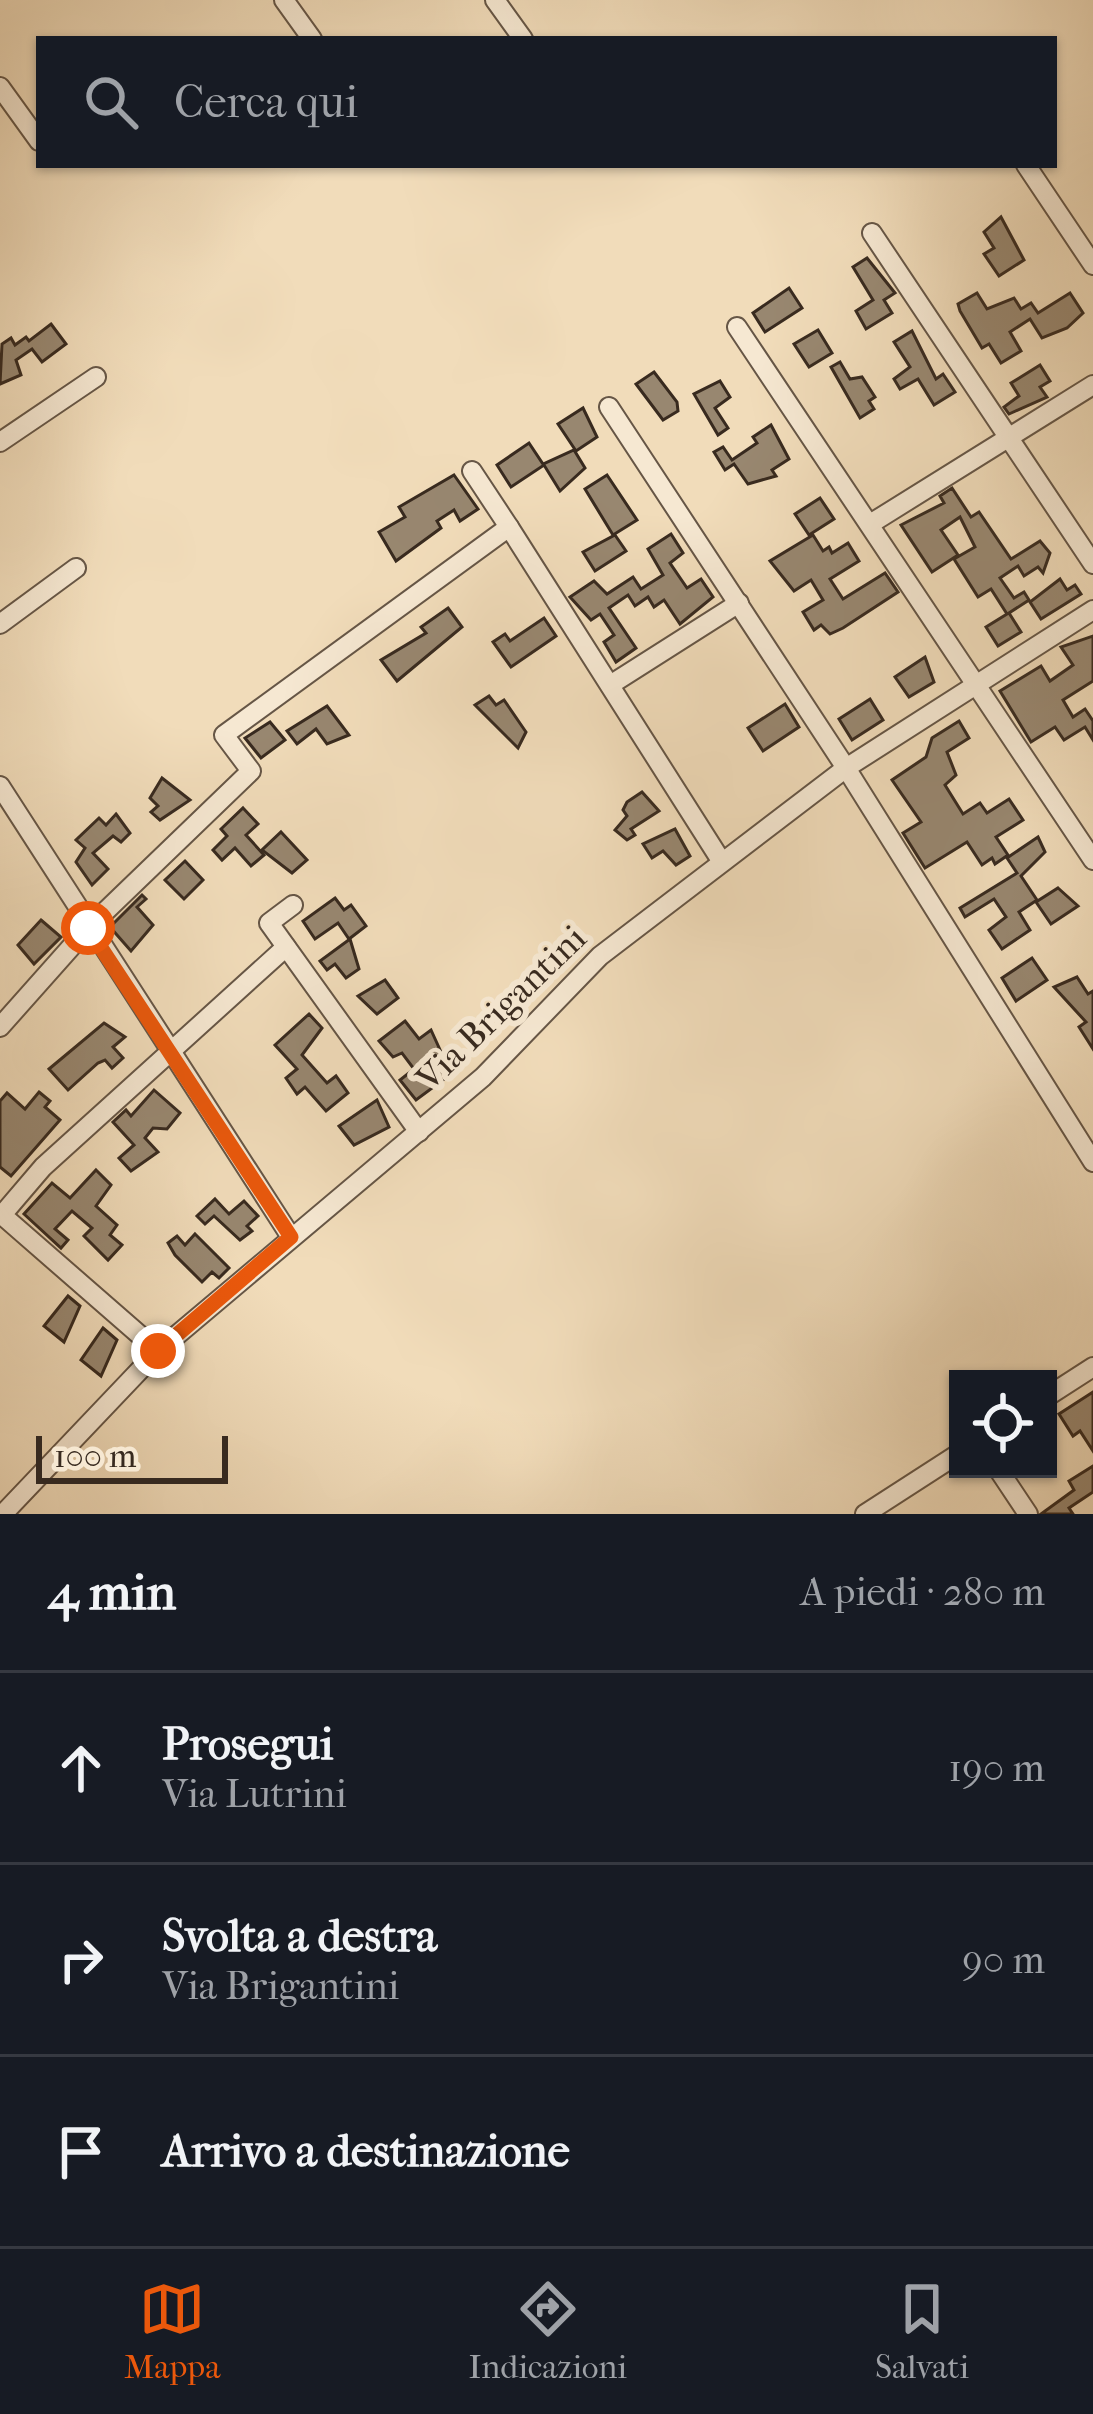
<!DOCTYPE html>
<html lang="it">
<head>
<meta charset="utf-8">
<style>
	:root { --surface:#171b24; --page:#242831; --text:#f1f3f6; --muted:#9ea1a6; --line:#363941; --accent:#ea580c }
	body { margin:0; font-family:"IM FELL French Canon",serif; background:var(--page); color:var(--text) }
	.controls { position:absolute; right:36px; bottom:36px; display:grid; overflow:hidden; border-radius:0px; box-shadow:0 3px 9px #0004 }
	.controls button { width:108px; height:108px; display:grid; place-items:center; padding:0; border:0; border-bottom:3px solid var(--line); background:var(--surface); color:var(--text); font:60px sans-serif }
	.scale { position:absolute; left:36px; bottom:30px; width:192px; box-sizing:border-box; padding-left:12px; border:6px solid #382a1f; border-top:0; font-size:33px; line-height:42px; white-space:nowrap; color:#382a1f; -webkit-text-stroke:9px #f6e8d2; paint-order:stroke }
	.stop { position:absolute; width:36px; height:36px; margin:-27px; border:9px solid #ea580c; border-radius:50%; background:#fff }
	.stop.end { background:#ea580c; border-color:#fff; box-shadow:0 3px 12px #0008 }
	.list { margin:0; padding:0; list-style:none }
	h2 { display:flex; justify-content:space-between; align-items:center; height:156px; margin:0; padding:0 48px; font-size:51px }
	h2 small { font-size:39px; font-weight:400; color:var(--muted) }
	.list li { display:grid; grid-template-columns:78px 1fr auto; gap:36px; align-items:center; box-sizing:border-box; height:192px; padding:0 48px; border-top:3px solid var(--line) }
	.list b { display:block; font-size:45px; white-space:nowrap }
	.list p { margin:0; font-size:39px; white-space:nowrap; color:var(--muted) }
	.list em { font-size:39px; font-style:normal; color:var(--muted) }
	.icon { flex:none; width:66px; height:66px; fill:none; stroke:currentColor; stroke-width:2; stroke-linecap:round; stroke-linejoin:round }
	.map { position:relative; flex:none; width:1093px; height:1514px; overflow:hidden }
	.search { position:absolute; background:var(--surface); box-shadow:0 3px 9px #0004; left:36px; right:36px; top:36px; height:132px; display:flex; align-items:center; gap:30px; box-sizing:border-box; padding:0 42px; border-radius:0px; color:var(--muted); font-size:45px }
	.sheet { height:732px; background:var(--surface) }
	nav { display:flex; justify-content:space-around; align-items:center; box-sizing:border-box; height:168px; border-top:3px solid var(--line); background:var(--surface); font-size:33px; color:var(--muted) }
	nav a { display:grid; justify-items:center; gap:6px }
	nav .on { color:var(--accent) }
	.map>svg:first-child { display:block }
</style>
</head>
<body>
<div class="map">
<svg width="1093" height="1514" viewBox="0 0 1093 1514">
	<rect width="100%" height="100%" fill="#f1dcba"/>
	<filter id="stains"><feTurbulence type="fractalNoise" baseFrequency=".00167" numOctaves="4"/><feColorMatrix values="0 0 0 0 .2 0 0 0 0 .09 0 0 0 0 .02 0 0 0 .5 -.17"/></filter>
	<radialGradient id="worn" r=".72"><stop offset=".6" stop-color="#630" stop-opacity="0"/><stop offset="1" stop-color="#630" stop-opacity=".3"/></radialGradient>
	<g fill="#988770" stroke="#382a1f" stroke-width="3">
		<polygon points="1001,217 1024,260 999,276 984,254 994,248 984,232"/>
		<polygon points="867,258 895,293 884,300 892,313 866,329 856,311 873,300 853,267"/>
		<polygon points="789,288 802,308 765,332 753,313"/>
		<polygon points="977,293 987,309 1014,298 1021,309 1031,303 1038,313 1070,293 1083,313 1067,328 1042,338 1030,319 1010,332 1021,351 1001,363 989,344 982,348 960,311 958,304"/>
		<polygon points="51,324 66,344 42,362 32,349 16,360 21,375 0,384 2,344 11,338 15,345 26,337 29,341"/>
		<polygon points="818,330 832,353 809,367 794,344"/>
		<polygon points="912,331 936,379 943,374 955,392 934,405 918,379 900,389 894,379 910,367 894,342"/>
		<polygon points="840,362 850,379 862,377 875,397 869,401 874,409 860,418 831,367"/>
		<polygon points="1040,365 1050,381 1040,387 1047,397 1009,414 1004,407 1019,396 1011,383"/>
		<polygon points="654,372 677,402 678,411 663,420 636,384"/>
		<polygon points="720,381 730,397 715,408 728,428 718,435 694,394"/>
		<polygon points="583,408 597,437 576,451 558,424"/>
		<polygon points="771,425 789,459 772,470 776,476 748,484 734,464 725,470 714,452 723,447 732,460 757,443 753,437"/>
		<polygon points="529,443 543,464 574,450 585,468 560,491 544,465 511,487 497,465"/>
		<polygon points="454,475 478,509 460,521 454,510 437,521 441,528 396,561 379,532 405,517 399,507"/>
		<polygon points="607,475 637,520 613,535 585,489"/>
		<polygon points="952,488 971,517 979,512 1011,559 1040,541 1050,553 1043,573 1038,567 1024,576 1018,566 1000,578 1014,598 1024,592 1029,600 1009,613 1021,632 998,646 986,627 1007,614 991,589 978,597 954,559 975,547 960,517 941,530 958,555 932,572 901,525 944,503 940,496"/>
		<polygon points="820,498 834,519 809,535 795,514"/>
		<polygon points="671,534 683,553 670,563 687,588 701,579 713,597 680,624 664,600 654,607 648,597 635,606 628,595 609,608 636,648 616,662 604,642 614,635 600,614 591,620 570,597 594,581 607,594 633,577 641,589 663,575 648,549"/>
		<polygon points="615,535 626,551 595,571 583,552"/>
		<polygon points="813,535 823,551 829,547 832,553 848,543 859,561 830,579 843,599 885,573 898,592 843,628 830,634 821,625 814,630 803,612 823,600 811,580 794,591 770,561"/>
		<polygon points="1060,579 1067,590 1075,585 1081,594 1041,619 1030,602"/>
		<polygon points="448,608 462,627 397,681 381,660 426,633 421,627"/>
		<polygon points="544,618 556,636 511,667 493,642 505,634 510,641"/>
		<polygon points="1093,636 1093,681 1063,700 1073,717 1085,709 1093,721 1093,740 1085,727 1064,740 1055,727 1031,742 1000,691 1041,666 1050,681 1073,665 1061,647"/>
		<polygon points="925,657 934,682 909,697 895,677"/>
		<polygon points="489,696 496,705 504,700 526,732 518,748 475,705"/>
		<polygon points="870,699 883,720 852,740 839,719"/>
		<polygon points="785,704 799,727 763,751 748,728"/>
		<polygon points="327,706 349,735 327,744 316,729 297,744 287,731"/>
		<polygon points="959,721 969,738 947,752 956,775 945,785 963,814 980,803 987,813 1009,799 1023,820 996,837 1008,855 995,864 992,858 982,865 967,842 925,868 903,833 921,822 892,780 926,757 932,738"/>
		<polygon points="270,722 285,740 261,758 245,738"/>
		<polygon points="162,778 190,800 160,820 151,812 158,806 150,798"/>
		<polygon points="642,792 659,811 631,829 635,835 627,840 615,830 627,816 623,810 627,802"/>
		<polygon points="243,808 258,824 246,835 264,855 251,866 235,848 222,860 213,850 227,836 221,829"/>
		<polygon points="116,814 130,833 121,842 113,836 93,853 108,869 92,885 76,862 85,848 76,840 99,818 106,825"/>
		<polygon points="675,829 690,856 676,865 663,851 652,858 643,844"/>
		<polygon points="281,832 307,860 292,873 262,850"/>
		<polygon points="1038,837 1045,852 1021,876 1037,900 1019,912 1030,930 1002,949 989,930 1006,917 994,899 965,917 960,908 1017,873 1007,858"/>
		<polygon points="185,861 203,880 184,899 165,880"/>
		<polygon points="1058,888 1078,906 1051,924 1036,902"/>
		<polygon points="142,895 146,899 137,907 153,925 131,951 110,927"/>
		<polygon points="335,898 344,910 351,905 366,926 349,939 338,923 315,939 303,921"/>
		<polygon points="41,920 61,937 34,964 18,945"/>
		<polygon points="350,939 359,969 346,978 335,964 327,970 320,961"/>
		<polygon points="1032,958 1047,980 1016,1001 1002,978"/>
		<polygon points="1077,977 1088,994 1093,991 1093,1049 1079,1027 1086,1022 1054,987"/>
		<polygon points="385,980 398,998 377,1014 358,996"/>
		<polygon points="309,1014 322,1028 302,1055 327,1083 336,1076 348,1093 326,1111 305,1087 297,1094 286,1078 297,1069 275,1045"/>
		<polygon points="405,1021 419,1039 431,1030 451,1074 416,1100 400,1080 414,1069 402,1053 393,1057 379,1041"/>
		<polygon points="104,1023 125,1037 113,1047 123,1058 112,1068 105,1060 98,1063 68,1090 49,1069"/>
		<polygon points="154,1090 180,1113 167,1129 153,1128 145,1138 158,1152 131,1171 119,1158 134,1145 113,1122 126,1110 131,1116"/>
		<polygon points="39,1092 50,1101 45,1107 60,1120 11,1176 0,1167 0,1101 7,1093 25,1109"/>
		<polygon points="377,1100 389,1127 354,1145 339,1126"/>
		<polygon points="96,1170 111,1185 96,1206 117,1225 110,1235 122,1245 108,1260 84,1236 92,1228 72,1211 55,1229 68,1240 61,1248 24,1214 52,1183 70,1198"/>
		<polygon points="215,1199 229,1214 244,1201 258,1216 247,1226 252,1231 240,1240 214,1216 205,1224 197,1216"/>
		<polygon points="195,1234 229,1268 219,1278 212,1272 202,1282 175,1255 168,1243 177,1236 185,1245"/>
		<polygon points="68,1296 80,1306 64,1342 44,1326"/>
		<polygon points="103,1328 117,1340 101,1376 81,1360"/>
		<polygon points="1093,1392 1093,1451 1080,1431 1073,1436 1059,1414"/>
		<polygon points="1093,1466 1093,1492 1069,1508 1073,1514 1041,1514 1074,1490 1069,1481"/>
	</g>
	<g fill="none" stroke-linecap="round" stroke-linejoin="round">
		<defs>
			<g id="minor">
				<polyline points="284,0 312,39"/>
				<polyline points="495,0 523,39"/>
				<polyline points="0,87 39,141"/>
				<polyline points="1026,165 1093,265"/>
				<polyline points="872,233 1093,564"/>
				<polyline points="737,327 1093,860"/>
				<polyline points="609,407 846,768 1093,1162"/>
				<polyline points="0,442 96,377"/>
				<polyline points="472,471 509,527"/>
				<polyline points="870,524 1093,385"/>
				<polyline points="0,624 76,568"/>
				<polyline points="610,685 739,603"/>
				<polyline points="0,786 291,1237"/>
				<polyline points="293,905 269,923 419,1132"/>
				<polyline points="0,1027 88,928 251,771 224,735 509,527 720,859"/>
				<polyline points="158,1351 2,1215 43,1167 286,947"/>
				<polyline points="1048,1396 1093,1367"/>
				<polyline points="998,1469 1028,1514"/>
				<polyline points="3,1514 158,1351 483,1077 600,956 846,768 1093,610"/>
				<polyline points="865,1514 958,1454"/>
			</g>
		</defs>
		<use href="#minor" stroke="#665646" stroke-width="22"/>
		<use href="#minor" stroke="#f6e8d2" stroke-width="18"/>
	</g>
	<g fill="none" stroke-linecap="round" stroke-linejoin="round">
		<polyline stroke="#ea580c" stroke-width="15" points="88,928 291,1237 158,1351"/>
	</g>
	<g text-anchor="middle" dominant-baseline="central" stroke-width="12" stroke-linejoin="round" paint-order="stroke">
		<g font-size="36" fill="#382a1f" stroke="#f6e8d2">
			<text transform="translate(501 1008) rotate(-44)">Via Brigantini</text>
		</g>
	</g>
	<rect width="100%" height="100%" filter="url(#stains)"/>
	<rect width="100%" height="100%" fill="url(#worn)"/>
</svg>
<div class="controls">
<button><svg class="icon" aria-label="locate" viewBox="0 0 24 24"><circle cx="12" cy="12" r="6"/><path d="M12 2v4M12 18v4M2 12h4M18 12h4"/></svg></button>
</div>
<div class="scale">100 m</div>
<div class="stop" style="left:88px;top:928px"></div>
<div class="stop end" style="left:158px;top:1351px"></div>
<div class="search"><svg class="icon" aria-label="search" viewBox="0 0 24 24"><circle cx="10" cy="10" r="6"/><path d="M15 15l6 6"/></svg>Cerca qui</div>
</div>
<section class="sheet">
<h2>4 min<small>A piedi · 280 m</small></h2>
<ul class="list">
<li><svg class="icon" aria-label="ahead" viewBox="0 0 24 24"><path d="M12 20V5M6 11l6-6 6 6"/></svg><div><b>Prosegui</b><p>Via Lutrini</p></div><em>190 m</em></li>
<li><svg class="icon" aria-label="right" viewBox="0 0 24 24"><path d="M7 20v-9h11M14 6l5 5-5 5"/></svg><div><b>Svolta a destra</b><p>Via Brigantini</p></div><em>90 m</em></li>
<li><svg class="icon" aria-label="arrive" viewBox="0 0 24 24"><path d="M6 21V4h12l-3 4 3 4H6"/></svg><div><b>Arrivo a destinazione</b></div></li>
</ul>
</section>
<nav>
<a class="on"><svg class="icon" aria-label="map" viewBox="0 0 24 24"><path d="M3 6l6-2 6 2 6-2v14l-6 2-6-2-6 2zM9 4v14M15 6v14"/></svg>Mappa</a>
<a><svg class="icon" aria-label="directions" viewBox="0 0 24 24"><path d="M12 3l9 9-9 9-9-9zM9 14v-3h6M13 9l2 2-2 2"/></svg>Indicazioni</a>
<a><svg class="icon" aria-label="saved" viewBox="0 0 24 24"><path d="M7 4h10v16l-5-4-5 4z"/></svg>Salvati</a>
</nav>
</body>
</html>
